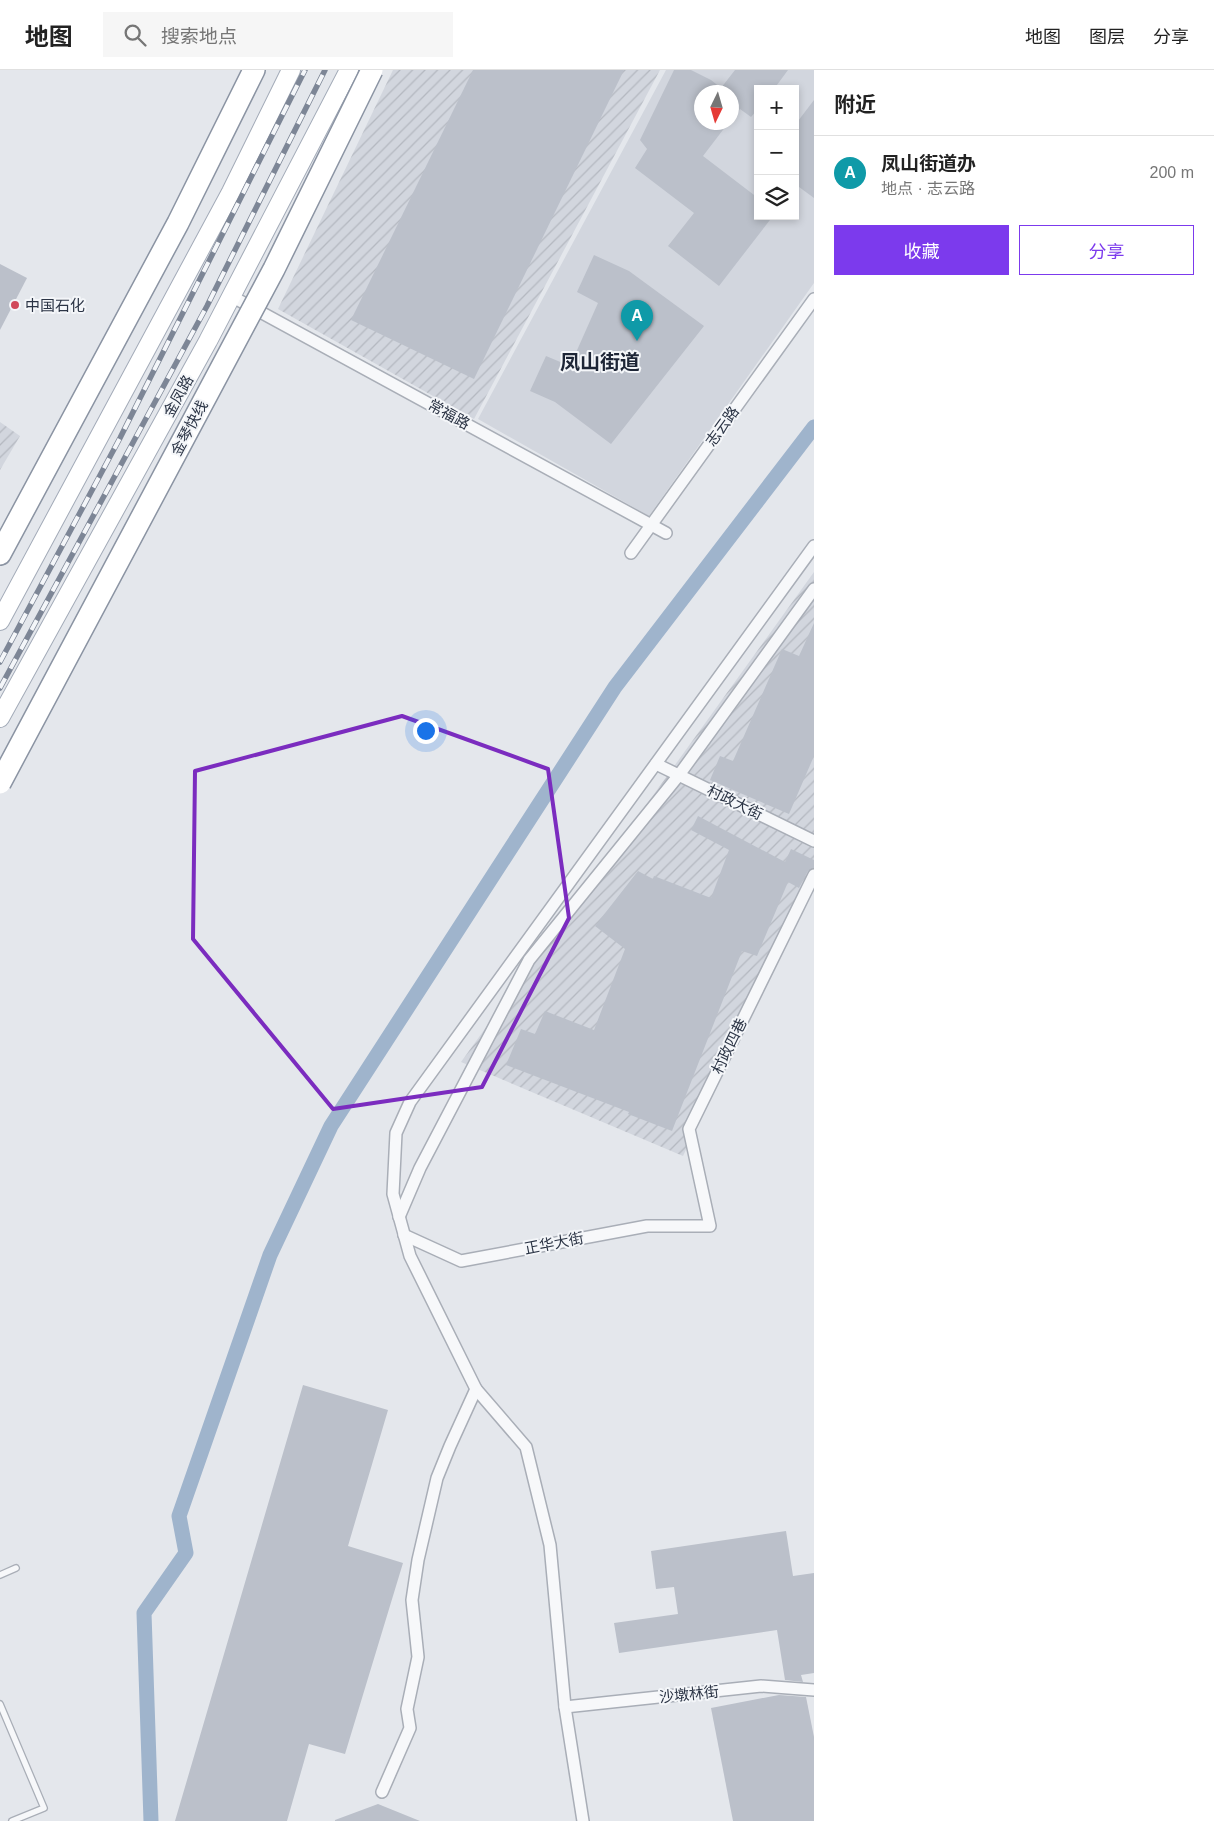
<!DOCTYPE html>
<html lang="zh">
<head>
<meta charset="utf-8">
<style>
	:root { --surface:#fff; --page:#f6f6f6; --text:#222; --muted:#767676; --line:#e0e0e0; --accent:#7c3aed }
	body { margin:0; font-family:Helvetica,"Noto Sans SC",sans-serif; background:var(--page); color:var(--text) }
	.controls { position:absolute; right:15px; top:15px; display:grid; overflow:hidden; border-radius:0px; box-shadow:0 2px 8px #0003 }
	.controls button { width:45px; height:45px; display:grid; place-items:center; padding:0; border:0; border-bottom:1px solid var(--line); background:var(--surface); color:var(--text); font:25px sans-serif }
	.compass { position:absolute; left:694px; top:15px; width:45px; height:45px; border-radius:50%; background:var(--surface); box-shadow:0 2px 8px #0003; rotate:185deg }
	.you { position:absolute; left:425px; top:660px; width:18px; height:18px; margin:-12px; border:4px solid #fff; border-radius:50%; background:#1a73e8; box-shadow:0 0 0 8px #1a73e833 }
	.badge { display:grid; place-items:center; width:32px; height:32px; border-radius:50%; background:var(--accent); color:#fff; font-size:16px; font-weight:700 }
	.pin { position:absolute; translate:-50% -41px; filter:drop-shadow(0 1px 2px #0008) }
	.pin::after { content:''; position:absolute; top:26px; width:18px; height:15px; background:inherit; clip-path:polygon(0 0,100% 0,50% 100%) }
	.list { margin:0; padding:0; list-style:none }
	h2 { display:flex; justify-content:space-between; align-items:center; height:65px; margin:0; padding:0 20px; font-size:21px }
	h2 small { font-size:16px; font-weight:400; color:var(--muted) }
	.list li { display:grid; grid-template-columns:32px 1fr auto; gap:15px; align-items:center; box-sizing:border-box; height:75px; padding:0 20px; border-top:1px solid var(--line) }
	.list b { display:block; font-size:19px; white-space:nowrap }
	.list p { margin:0; font-size:16px; white-space:nowrap; color:var(--muted) }
	.list em { font-size:16px; font-style:normal; color:var(--muted) }
	.actions { display:flex; gap:10px; padding:15px 20px }
	.actions a { flex:1; padding:11px 0; border:1px solid var(--accent); border-radius:0px; text-align:center; font-size:18px; color:var(--accent) }
	.actions .main { background:var(--accent); color:#fff }
	.icon { flex:none; width:28px; height:28px; fill:none; stroke:currentColor; stroke-width:2; stroke-linecap:round; stroke-linejoin:round }
	.map { position:relative; flex:none; width:814px; height:1751px; overflow:hidden }
	header { display:flex; align-items:center; gap:30px; box-sizing:border-box; height:70px; padding:0 25px; background:var(--surface); border-bottom:1px solid var(--line) }
	header strong { font-size:24px }
	nav { display:flex; gap:28px; margin-inline-start:auto; font-size:18px }
	.search { width:350px; height:45px; background:var(--page); display:flex; align-items:center; gap:12px; box-sizing:border-box; padding:0 18px; border-radius:0px; color:var(--muted); font-size:19px }
	main { display:flex }
	aside { flex:1; background:var(--surface) }
	.map>svg:first-child { display:block }
</style>
</head>
<body>
<header>
<strong>地图</strong>
<div class="search"><svg class="icon" aria-label="search" viewBox="0 0 24 24"><circle cx="10" cy="10" r="6"/><path d="M15 15l6 6"/></svg>搜索地点</div>
<nav><a>地图</a><a>图层</a><a>分享</a></nav>
</header>
<main>
<div class="map">
<svg width="814" height="1751" viewBox="0 0 814 1751">
	<defs>
		<pattern id="industrial-furrows" width="10" height="10" patternUnits="userSpaceOnUse" patternTransform="scale(1.25)"><rect width="10" height="10" fill="#d2d6de"/><path d="M-1 1l2-2M0 10L10 0M9 11l2-2" fill="none" stroke="#b4b8c0"/></pattern>
	</defs>
	<rect width="100%" height="100%" fill="#e4e7ec"/>
	<path fill="#d2d6de" fill-rule="evenodd" d="M666,0H814V213L649,446L478,349ZM758,19H795V146H758ZM702,22H732V52H702Z"/>
	<g fill="url(#industrial-furrows)">
		<polygon points="393,0 660,0 474,349 278,239"/>
		<polygon points="0,352 20,366 0,400"/>
		<polygon points="814,502 814,812 683,1086 461,992"/>
	</g>
	<g fill="none" stroke-linecap="round" stroke-linejoin="round">
		<polyline stroke="#9fb4cc" stroke-width="15" points="151,1751 144,1543 186,1483 179,1446 270,1185 331,1056 615,617 814,357"/>
	</g>
	<g fill="#bbc0ca">
		<polygon points="473,0 624,0 474,309 351,250"/>
		<polygon points="674,0 691,0 711,10 721,18 735,0 788,0 774,19 758,19 758,39 751,47 740,39 732,50 732,22 702,22 702,52 729,52 703,86 758,128 758,146 773,146 719,216 668,176 694,143 635,98 647,79 640,70"/>
		<polygon points="814,30 814,128 795,114 795,55"/>
		<polygon points="594,185 629,201 704,256 611,374 555,332 530,321 546,286 570,296 598,233 577,222"/>
		<polygon points="0,194 27,208 0,260"/>
		<polygon points="814,553 814,686 789,744 710,710 720,686 733,691 782,579 799,586"/>
		<polygon points="698,746 785,792 791,779 814,790 814,798 808,801 799,818 788,812 757,886 742,881 672,1061 628,1044 629,1042 506,995 521,959 535,964 545,941 594,960 625,879 595,856 638,801 653,809 654,806 711,828 729,780 691,760"/>
		<polygon points="303,1315 388,1340 348,1476 403,1493 345,1684 309,1674 287,1751 175,1751"/>
		<polygon points="786,1461 793,1506 814,1503 814,1603 801,1605 803,1612 785,1610 777,1560 619,1583 614,1553 678,1544 674,1517 656,1519 651,1481"/>
		<polygon points="779,1625 806,1627 814,1667 814,1751 733,1751 711,1638"/>
		<polygon points="378,1734 420,1751 335,1751 335,1750"/>
	</g>
	<g fill="none" stroke-linecap="round" stroke-linejoin="round">
		<defs>
			<g id="lane">
				<polyline points="0,1505 16,1498"/>
				<polyline points="0,1634 44,1738 12,1751"/>
			</g>
			<g id="street">
				<polyline points="231,226 666,463"/>
				<polyline points="631,483 814,229"/>
				<polyline points="656,694 814,771"/>
				<polyline points="399,1147 420,1098 529,890 679,705 814,519"/>
				<polyline points="404,1165 461,1191 647,1156 710,1156 689,1059 814,805"/>
				<polyline points="565,1637 761,1616 814,1620"/>
				<polyline points="382,1722 410,1658 407,1639 418,1587 412,1530 418,1490 437,1408 450,1376 476,1319"/>
				<polyline points="583,1751 565,1637 550,1475 526,1377 476,1319 410,1186 393,1124 396,1063 410,1032 814,476"/>
			</g>
			<g id="primary">
				<polyline points="0,551 231,122 291,0"/>
				<polyline points="0,648 208,271 349,0"/>
			</g>
			<polyline id="highway" points="0,484 178,153 254,0"/>
		</defs>
		<use href="#lane" stroke="#a9aeb7" stroke-width="8"/>
		<use href="#street" stroke="#a9aeb7" stroke-width="14"/>
		<use href="#primary" stroke="#a3abb8" stroke-width="20"/>
		<use href="#highway" stroke="#8b94a3" stroke-width="24"/>
		<use href="#lane" stroke="#f7f8fa" stroke-width="5.5"/>
		<use href="#street" stroke="#f7f8fa" stroke-width="11"/>
		<use href="#primary" stroke="#fff" stroke-width="18"/>
		<use href="#highway" stroke="#fff" stroke-width="21"/>
		<defs>
			<g id="rail">
				<polyline points="0,592 120,368 305,0"/>
				<polyline points="0,618 207,236 325,0"/>
			</g>
		</defs>
		<use href="#rail" stroke="#7d8696" stroke-width="5.5"/>
		<use href="#rail" stroke="#f4f6f9" stroke-width="4" stroke-dasharray="11" stroke-linecap="butt"/>
		<defs>
			<polyline id="highway-bridge" points="0,713 274,199 372,0"/>
		</defs>
		<use href="#highway-bridge" stroke="#8b94a3" stroke-width="24" stroke-linecap="butt"/>
		<use href="#highway-bridge" stroke="#fff" stroke-width="21"/>
	</g>
	<path fill="none" stroke="#7b2cbf" stroke-width="4" stroke-linejoin="round" d="M402,646L548,699L569,848L482,1017L333,1039L193,869L195,701Z"/>
	<circle fill="#d1495b" stroke="#f4f6f9" stroke-width="2" cx="15" cy="235" r="5"/>
	<g text-anchor="middle" dominant-baseline="central" stroke-width="4" stroke-linejoin="round" paint-order="stroke">
		<g font-size="15" fill="#2b3445" stroke="#f4f6f9" text-anchor="start">
			<text x="25" y="235">中国石化</text>
		</g>
		<g font-size="15" fill="#2b3445" stroke="#f4f6f9">
			<text transform="translate(178 326) rotate(-61)">金凤路</text>
			<text transform="translate(449 344) rotate(29)">常福路</text>
			<text transform="translate(722 356) rotate(-54)">志云路</text>
			<text transform="translate(189 358) rotate(-62)">金琴快线</text>
			<text transform="translate(735 732) rotate(26)">村政大街</text>
			<text transform="translate(729 976) rotate(-64)">村政四巷</text>
			<text transform="translate(554 1173) rotate(-11)">正华大街</text>
			<text transform="translate(689 1624) rotate(-6)">沙墩林街</text>
		</g>
		<g font-size="20" font-weight="bold" fill="#1d2536" stroke="#f4f6f9">
			<text x="600" y="292">凤山街道</text>
		</g>
	</g>
</svg>
<div class="controls">
<button>+</button>
<button>−</button>
<button><svg class="icon" aria-label="layers" viewBox="0 0 24 24"><path d="M12 4l9 5-9 5-9-5zM3 14l9 5 9-5"/></svg></button>
</div>
<svg class="compass" viewBox="-18 -18 36 36"><path d="M0-13l5 13h-10z" fill="#e53935"/><path d="M0 13l5-13h-10z" fill="#767676"/></svg>
<div class="you"></div>
<div class="pin badge" style="left:637px;top:271px;background:#0f9aa8">A</div>
</div>
<aside>
<h2>附近<small></small></h2>
<ul class="list">
<li><span class="badge" style="background:#0f9aa8">A</span><div><b>凤山街道办</b><p>地点 · 志云路</p></div><em>200 m</em></li>
</ul>
<div class="actions"><a class="main">收藏</a><a>分享</a></div>
</aside>
</main>
</body>
</html>
